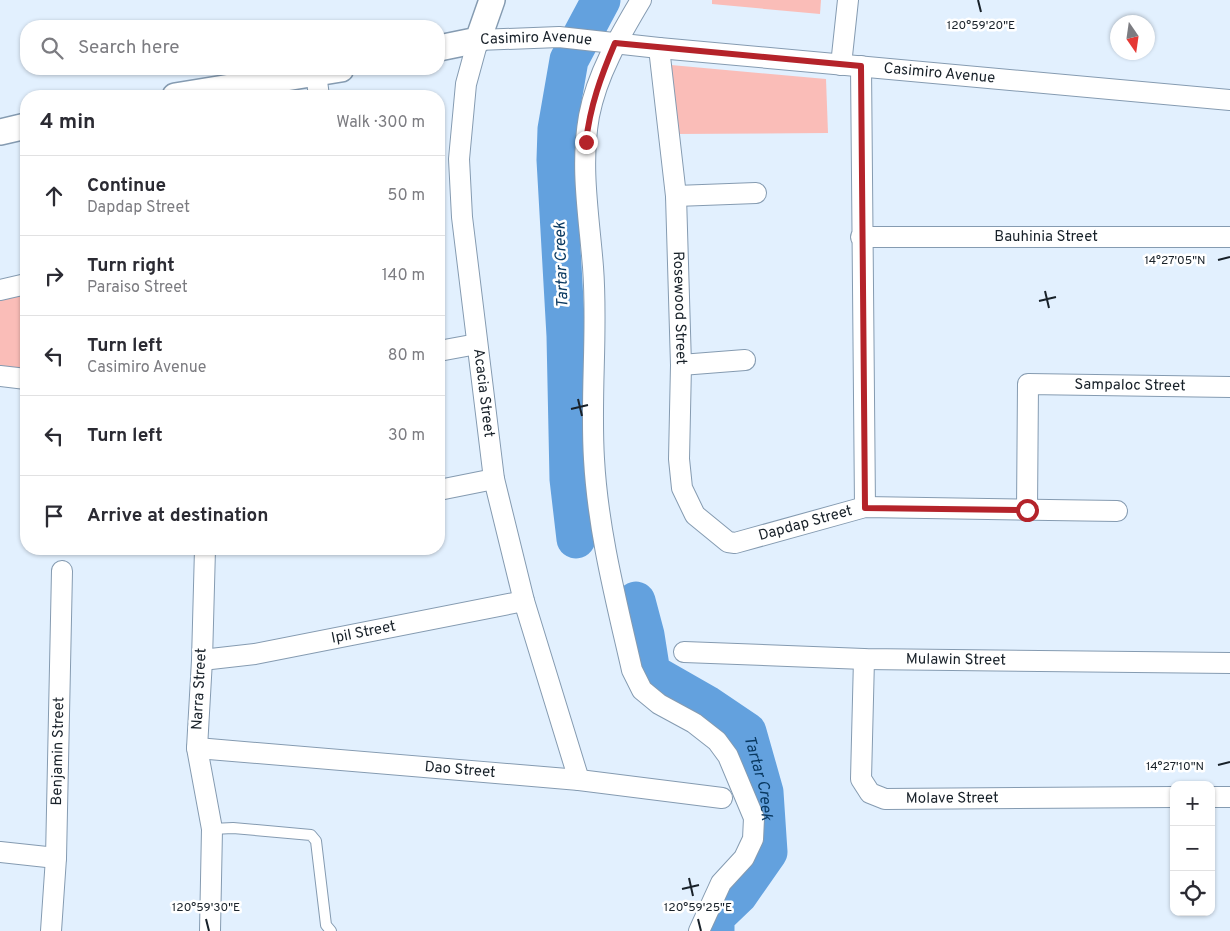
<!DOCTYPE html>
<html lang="en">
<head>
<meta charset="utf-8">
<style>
	:root { --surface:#fff; --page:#f2f2f3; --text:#2b2b33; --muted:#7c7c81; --line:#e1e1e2 }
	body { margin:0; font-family:Overpass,sans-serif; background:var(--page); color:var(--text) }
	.controls { position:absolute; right:15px; bottom:15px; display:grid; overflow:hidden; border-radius:10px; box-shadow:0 1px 4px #0004 }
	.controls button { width:45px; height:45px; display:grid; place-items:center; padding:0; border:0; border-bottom:1px solid var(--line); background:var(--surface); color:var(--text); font:25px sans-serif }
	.compass { position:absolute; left:1110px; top:15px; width:45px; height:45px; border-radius:50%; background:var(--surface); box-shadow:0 1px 4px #0004; rotate:167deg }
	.stop { position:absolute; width:15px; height:15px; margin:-11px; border:4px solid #b4232a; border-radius:50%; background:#fff }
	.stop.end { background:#b4232a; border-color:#fff; box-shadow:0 1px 5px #0008 }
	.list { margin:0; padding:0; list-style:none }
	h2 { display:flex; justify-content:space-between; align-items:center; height:65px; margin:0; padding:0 20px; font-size:21px }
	h2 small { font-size:16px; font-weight:400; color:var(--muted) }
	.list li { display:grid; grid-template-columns:32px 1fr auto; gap:15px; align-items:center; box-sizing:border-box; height:80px; padding:0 20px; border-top:1px solid var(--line) }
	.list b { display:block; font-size:19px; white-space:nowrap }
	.list p { margin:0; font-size:16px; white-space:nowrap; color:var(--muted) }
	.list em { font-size:16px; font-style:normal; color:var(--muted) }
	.icon { flex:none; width:28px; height:28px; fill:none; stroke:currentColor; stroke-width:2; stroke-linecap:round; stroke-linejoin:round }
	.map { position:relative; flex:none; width:1230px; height:931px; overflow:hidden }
	.search { position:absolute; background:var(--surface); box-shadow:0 1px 4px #0004; left:20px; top:20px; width:425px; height:55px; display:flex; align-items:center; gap:12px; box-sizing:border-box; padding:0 18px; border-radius:20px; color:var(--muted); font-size:19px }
	.panel { position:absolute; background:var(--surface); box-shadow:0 1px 4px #0004; left:20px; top:90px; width:425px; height:465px; border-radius:20px }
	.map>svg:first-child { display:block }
</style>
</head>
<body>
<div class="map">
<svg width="1230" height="931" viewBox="0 0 1230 931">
	<rect width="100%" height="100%" fill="#e2f0fe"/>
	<g fill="#fabdb8">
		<polygon points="712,0 821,0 820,14 712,4"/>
		<polygon points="671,65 826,79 828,133 674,134"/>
		<polygon points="26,292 26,370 0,367 0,297"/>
	</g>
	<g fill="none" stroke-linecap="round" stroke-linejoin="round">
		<g stroke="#63a1de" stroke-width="39">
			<polyline points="576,539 569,479 566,336 556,160 557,129 569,60 601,0"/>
			<path id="s1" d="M636,601L645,635L651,673L707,705L747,732L764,792L768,852L738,895L715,917V931"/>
		</g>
		<defs>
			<polyline id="service" points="212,829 233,828 311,835 316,841 326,925 331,931"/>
			<g id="minor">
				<path d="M641,0C619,37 597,74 589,116C580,167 589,216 593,267C598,330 590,395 594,459C598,531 616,600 632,670L642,690L659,704L694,723L717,741L728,756L754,818L753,839L744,858L721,883L699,931"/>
				<path id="s2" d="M659,48L676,196L681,365L679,459L682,488L695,515L728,542L735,543L865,507L1117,511"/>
				<polyline points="841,65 848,0"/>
				<polyline points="861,66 865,507"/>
				<polyline points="316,74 319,96"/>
				<polyline points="676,196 756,193"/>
				<path id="s3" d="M861,237H1230"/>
				<polyline points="0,290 26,284"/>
				<polyline points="439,351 477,344"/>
				<polyline points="681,365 745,360"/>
				<polyline points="0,376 26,379"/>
				<polyline points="439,490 494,479"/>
				<path id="s4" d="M1027,510L1028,384L1230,387"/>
				<polyline points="205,549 202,660 197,748 212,829 210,931"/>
				<path id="s5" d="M684,652L864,659L1230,663"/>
				<path id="s6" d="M864,659L861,779L870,793L885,799L1174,797"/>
				<path id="s7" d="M202,660L255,654L524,601"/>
				<path id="s8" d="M197,748L579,780L722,798"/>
				<path id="s9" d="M579,780L524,601L494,479L462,217L459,159L466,84L478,40L559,37L659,48L1230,100"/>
				<polyline points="1211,797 1230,797"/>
				<polyline points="0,852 56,858"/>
				<path id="s10" d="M51,931L56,858L62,571"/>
			</g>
			<g id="tertiary">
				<polyline points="439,48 478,40 492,0"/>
				<polyline points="175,96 341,69"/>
				<polyline points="0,132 26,126"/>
			</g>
		</defs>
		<use href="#service" stroke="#859bb1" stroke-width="12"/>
		<use href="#minor" stroke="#859bb1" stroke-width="22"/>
		<use href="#tertiary" stroke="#859bb1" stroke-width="28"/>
		<use href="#service" stroke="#fff" stroke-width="10"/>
		<use href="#minor" stroke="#fff" stroke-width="20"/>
		<use href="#tertiary" stroke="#fff" stroke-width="25"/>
	</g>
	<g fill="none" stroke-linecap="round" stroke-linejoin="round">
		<path stroke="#b4232a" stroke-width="6" d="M586,142C590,106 601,76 615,43L861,66L865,508L1027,510"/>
	</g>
	<path fill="none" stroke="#182129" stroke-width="2" d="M978,0L981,12M1218,260L1230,257M1045,291L1049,308M1039,301L1056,297M578,399L582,416M571,409L588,405M1218,765L1230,762M689,878L693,896M682,889L699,885M206,919L209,931M698,919L701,931"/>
	<g text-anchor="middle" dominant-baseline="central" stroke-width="5" stroke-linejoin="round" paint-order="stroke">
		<g font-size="15" fill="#182129" stroke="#fff">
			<text stroke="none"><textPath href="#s9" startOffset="814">Casimiro Avenue</textPath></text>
			<text stroke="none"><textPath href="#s9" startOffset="1219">Casimiro Avenue</textPath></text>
			<text stroke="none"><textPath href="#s3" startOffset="185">Bauhinia Street</textPath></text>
			<text stroke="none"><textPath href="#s2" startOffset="261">Rosewood Street</textPath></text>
			<text stroke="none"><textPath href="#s4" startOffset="228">Sampaloc Street</textPath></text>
			<text transform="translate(483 393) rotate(83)">Acacia Street</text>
			<text stroke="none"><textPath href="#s2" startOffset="594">Dapdap Street</textPath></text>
			<text stroke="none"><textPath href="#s7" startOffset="164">Ipil Street</textPath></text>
			<text stroke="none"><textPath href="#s5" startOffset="272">Mulawin Street</textPath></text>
			<text transform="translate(200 689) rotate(-87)">Narra Street</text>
			<text stroke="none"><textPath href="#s10" startOffset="180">Benjamin Street</textPath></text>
			<text stroke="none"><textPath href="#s8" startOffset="264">Dao Street</textPath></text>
			<text stroke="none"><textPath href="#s6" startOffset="220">Molave Street</textPath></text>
		</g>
		<g font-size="16" font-style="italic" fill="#093860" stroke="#fff">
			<text transform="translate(562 265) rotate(-92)">Tartar Creek</text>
			<text stroke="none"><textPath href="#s1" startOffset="234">Tartar Creek</textPath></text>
		</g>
	</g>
	<g font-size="12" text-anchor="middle" fill="#182129" stroke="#fff" stroke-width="5" stroke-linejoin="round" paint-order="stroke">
		<text x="981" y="29">120°59'20"E</text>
		<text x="1175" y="264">14°27'05"N</text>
		<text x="1175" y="770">14°27'10"N</text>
		<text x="206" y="911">120°59'30"E</text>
		<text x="698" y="911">120°59'25"E</text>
	</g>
</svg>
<div class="controls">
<button>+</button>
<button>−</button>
<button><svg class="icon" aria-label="locate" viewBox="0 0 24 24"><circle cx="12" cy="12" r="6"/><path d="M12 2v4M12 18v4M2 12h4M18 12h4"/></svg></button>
</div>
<svg class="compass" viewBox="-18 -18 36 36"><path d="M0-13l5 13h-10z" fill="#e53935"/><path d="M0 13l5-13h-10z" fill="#7c7c81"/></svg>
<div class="stop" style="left:1027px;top:510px"></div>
<div class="stop end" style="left:586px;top:142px"></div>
<div class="search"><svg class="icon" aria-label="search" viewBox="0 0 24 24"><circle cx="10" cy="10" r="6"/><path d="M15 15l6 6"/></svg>Search here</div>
<section class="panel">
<h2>4 min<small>Walk · 300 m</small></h2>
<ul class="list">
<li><svg class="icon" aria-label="ahead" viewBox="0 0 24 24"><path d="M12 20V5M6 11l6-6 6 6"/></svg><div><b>Continue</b><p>Dapdap Street</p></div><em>50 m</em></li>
<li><svg class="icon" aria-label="right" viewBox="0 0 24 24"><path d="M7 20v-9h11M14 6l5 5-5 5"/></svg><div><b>Turn right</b><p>Paraiso Street</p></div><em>140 m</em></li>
<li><svg class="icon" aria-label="left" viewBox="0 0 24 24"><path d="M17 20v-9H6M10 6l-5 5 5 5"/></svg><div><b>Turn left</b><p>Casimiro Avenue</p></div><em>80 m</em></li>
<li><svg class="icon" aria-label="left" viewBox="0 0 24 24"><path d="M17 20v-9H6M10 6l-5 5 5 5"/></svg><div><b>Turn left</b></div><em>30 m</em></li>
<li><svg class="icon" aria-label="arrive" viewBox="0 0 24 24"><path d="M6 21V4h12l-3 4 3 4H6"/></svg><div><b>Arrive at destination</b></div></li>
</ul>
</section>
</div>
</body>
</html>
